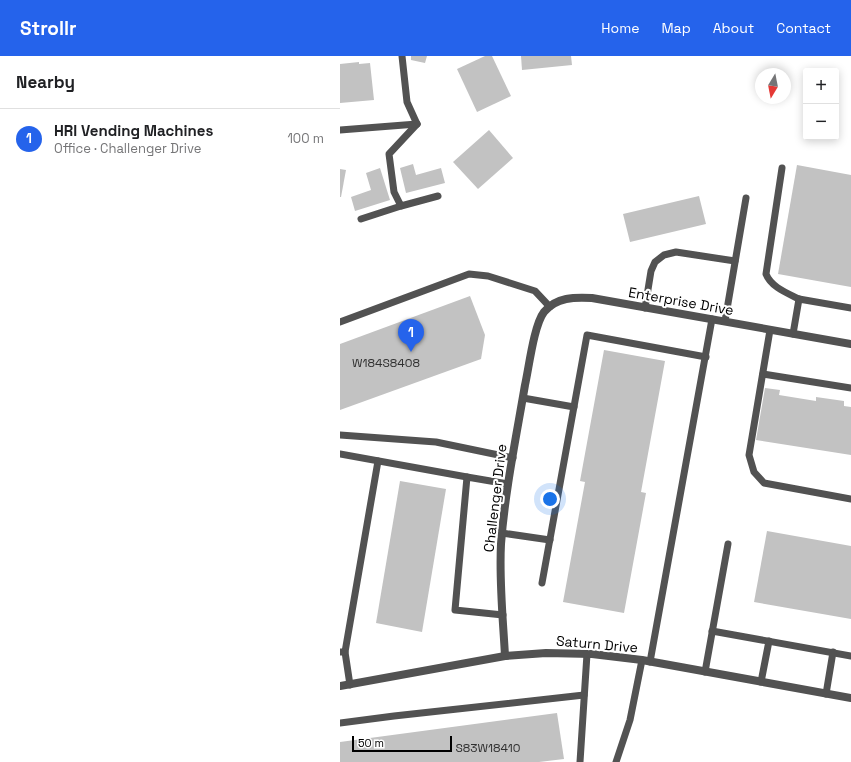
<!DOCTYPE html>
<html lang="en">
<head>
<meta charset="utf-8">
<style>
	:root { --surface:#fff; --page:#f6f6f6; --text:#202124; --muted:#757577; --line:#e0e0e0; --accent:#2563eb }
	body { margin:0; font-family:"Space Grotesk",sans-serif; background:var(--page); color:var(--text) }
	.controls { position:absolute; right:12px; top:12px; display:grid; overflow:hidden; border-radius:4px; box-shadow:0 2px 10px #0003 }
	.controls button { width:36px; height:36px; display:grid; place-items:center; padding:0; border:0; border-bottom:1px solid var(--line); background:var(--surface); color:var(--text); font:20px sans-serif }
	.compass { position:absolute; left:415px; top:12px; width:36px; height:36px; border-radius:50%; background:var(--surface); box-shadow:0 2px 10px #0003; rotate:190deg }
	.scale { position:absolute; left:12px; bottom:10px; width:100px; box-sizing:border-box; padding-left:4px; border:2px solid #000; border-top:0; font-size:11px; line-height:14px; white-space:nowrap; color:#000; -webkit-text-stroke:3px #fff; paint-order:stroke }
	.you { position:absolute; left:210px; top:443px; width:14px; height:14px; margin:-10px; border:3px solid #fff; border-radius:50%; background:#1a73e8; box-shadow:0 0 0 6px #1a73e833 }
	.badge { display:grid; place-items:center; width:26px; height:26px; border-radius:50%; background:var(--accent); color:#fff; font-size:13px; font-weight:700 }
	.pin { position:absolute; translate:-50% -33px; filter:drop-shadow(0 1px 2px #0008) }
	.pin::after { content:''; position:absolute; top:21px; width:14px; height:12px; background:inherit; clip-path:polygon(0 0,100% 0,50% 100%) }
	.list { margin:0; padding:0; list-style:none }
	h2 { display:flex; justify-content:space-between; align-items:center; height:52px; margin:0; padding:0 16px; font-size:17px }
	h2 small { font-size:13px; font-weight:400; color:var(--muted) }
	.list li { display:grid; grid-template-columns:26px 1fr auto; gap:12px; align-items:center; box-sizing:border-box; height:60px; padding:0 16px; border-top:1px solid var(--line) }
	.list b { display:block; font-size:15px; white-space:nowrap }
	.list p { margin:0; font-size:13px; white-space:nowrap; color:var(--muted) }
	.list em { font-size:13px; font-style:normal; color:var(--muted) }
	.map { position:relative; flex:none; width:511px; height:706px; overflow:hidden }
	header { display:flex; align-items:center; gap:24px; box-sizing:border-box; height:56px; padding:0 20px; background:var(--accent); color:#fff }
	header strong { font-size:19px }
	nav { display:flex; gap:22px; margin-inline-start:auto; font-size:14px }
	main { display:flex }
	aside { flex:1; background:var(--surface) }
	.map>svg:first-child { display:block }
</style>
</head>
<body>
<header>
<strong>Strollr</strong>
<nav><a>Home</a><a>Map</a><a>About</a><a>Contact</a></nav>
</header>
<main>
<aside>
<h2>Nearby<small></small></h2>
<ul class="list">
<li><span class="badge">1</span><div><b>HRI Vending Machines</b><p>Office · Challenger Drive</p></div><em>100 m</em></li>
</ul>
</aside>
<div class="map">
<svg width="511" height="706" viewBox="0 0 511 706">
	<rect width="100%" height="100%" fill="#fff"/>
	<g fill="#c2c2c2">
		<polygon points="71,0 87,0 85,7 71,4"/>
		<polygon points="145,0 152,0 171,40 137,56 117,13"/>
		<polygon points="181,0 231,0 232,9 182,14"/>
		<polygon points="19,6 19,8 30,7 34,44 0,47 0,8"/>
		<polygon points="149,74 173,102 138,133 113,106"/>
		<polygon points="73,108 76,119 101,112 105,127 66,137 60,112"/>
		<polygon points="457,109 511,119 511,231 438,218"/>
		<polygon points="40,112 50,144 15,155 11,141 31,134 26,117"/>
		<polygon points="0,113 6,114 1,141 0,141"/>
		<polygon points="359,140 366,168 290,186 283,158"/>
		<polygon points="130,240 145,279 141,303 0,354 0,288"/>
		<polygon points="264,294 325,305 301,436 306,437 284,557 223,546 245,426 240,425"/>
		<polygon points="425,332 440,334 439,339 476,345 476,341 504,345 504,350 511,351 511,399 416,384"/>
		<polygon points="60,425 106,433 82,576 36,567"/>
		<polygon points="427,475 511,490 511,563 414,546"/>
		<polygon points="217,657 224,703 199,706 0,706 0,686"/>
	</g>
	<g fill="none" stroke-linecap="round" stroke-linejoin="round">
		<g stroke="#525252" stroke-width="7">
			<polyline points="62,0 67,46 77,68"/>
			<polyline points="77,68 49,98 54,136 61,150 98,140"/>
			<polyline points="0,74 77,68"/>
			<path d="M442,112L426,218C431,231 447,237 459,243"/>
			<polyline points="21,163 61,150"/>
			<polyline points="305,252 311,215 315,206 324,199 336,196 395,205"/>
			<polyline points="385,265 406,142"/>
			<polyline points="0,266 129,218 148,220 195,235 210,251"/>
			<polyline points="430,274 409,399 414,416 424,427 511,443"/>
			<polyline points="453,278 459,243 511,252"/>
			<polyline points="423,318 511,332"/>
			<polyline points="183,342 234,351"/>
			<polyline points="0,379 96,386 173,402"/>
			<polyline points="0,398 127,421"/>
			<polyline points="162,477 210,484"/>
			<polyline points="202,527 247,279 366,301"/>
			<polyline points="163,559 115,554 127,421 168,428"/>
			<polyline points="372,575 511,600"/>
			<polyline points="0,596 5,596 10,629"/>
			<polyline points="5,596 38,405"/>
			<polyline points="310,606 372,263"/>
			<polyline points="365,616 388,488"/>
			<polyline points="421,626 429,585"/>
			<polyline points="486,638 493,596"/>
			<polyline points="0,667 54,660 244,639"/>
			<polyline points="240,706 247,598"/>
			<polyline points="276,706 290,664 302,604"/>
		</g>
		<g stroke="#525252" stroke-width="8">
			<path d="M165,600C163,563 159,525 161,488C165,435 176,382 185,329C189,311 194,269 204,256C216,241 235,241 252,242L511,288"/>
			<polyline points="0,630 165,600 206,597 252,598 302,604 511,642"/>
		</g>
	</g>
	<g text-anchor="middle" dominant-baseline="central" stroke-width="4" stroke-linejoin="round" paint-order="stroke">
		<g font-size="12" fill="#303030">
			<text x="46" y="307">W184S8408</text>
			<text x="148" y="692">S83W18410</text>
		</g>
		<g font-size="14" fill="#000" stroke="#fff">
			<text transform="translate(341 245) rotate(10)">Enterprise Drive</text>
			<text transform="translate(155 442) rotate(-83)">Challenger Drive</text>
			<text transform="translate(257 588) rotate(5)">Saturn Drive</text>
		</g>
	</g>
</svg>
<div class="controls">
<button>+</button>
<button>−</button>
</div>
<svg class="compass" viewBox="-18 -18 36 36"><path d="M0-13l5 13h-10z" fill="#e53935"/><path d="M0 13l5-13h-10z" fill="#757577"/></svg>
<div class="scale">50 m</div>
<div class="you"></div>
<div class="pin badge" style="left:71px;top:296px">1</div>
</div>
</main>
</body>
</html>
